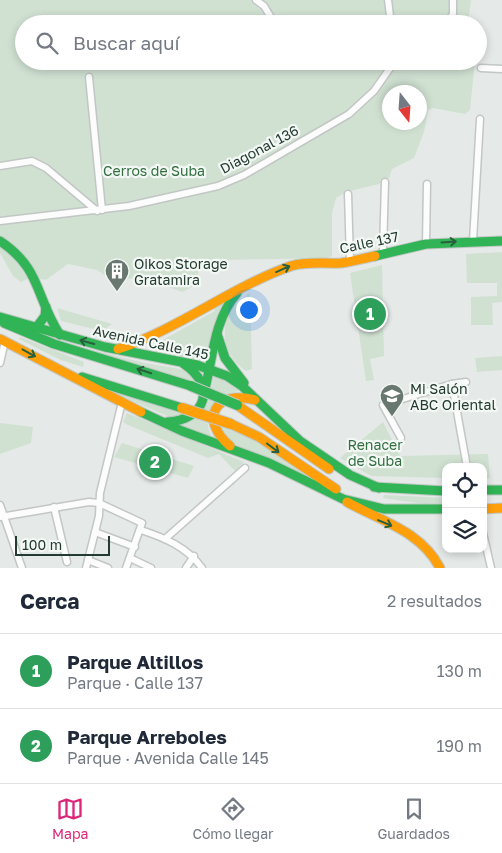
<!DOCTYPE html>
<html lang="es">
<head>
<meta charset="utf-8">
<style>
	:root { --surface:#fff; --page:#f2f2f3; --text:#1f2937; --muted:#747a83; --line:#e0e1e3; --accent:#db2777 }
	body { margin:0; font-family:"Golos Text",sans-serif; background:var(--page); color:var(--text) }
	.controls { position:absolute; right:15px; bottom:15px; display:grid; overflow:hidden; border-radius:10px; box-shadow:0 2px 8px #0003 }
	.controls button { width:45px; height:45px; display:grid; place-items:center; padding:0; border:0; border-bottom:1px solid var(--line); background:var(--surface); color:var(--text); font:25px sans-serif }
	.compass { position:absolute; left:382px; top:85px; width:45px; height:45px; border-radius:50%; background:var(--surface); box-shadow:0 2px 8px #0003; rotate:163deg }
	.scale { position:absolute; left:15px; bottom:12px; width:95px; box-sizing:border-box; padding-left:5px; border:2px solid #243b32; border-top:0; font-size:14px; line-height:18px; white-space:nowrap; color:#243b32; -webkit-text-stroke:4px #f3f8f5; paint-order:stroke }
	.you { position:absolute; left:248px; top:309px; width:18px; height:18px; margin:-12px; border:4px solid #fff; border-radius:50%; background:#1a73e8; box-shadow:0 0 0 8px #1a73e833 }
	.badge { display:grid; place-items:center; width:32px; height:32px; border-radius:50%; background:var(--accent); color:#fff; font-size:16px; font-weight:700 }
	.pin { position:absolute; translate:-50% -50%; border:2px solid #fff; box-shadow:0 1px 5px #0006 }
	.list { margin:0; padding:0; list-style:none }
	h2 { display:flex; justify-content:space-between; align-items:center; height:65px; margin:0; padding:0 20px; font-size:21px }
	h2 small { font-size:16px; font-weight:400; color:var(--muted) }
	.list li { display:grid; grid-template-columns:32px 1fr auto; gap:15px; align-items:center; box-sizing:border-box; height:75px; padding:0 20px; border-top:1px solid var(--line) }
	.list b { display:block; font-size:19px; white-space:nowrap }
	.list p { margin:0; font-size:16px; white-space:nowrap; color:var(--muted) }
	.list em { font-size:16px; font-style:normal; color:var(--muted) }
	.icon { flex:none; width:28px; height:28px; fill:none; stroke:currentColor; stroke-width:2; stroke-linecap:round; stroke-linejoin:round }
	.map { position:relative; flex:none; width:502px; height:568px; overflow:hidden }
	.search { position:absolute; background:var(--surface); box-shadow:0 2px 8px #0003; left:15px; right:15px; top:15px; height:55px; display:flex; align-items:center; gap:12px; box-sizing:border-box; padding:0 18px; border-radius:28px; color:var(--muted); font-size:19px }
	.sheet { height:215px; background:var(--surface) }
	nav { display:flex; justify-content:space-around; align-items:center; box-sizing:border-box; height:70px; border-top:1px solid var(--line); background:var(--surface); font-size:14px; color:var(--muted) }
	nav a { display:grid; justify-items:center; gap:2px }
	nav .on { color:var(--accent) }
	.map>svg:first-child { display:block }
</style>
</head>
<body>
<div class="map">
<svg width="502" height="568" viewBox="0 0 502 568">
	<rect width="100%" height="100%" fill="#e5e9e7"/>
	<g fill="#d0e1d2" fill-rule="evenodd">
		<path d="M0,0H471L468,24H24V61H475L470,110L465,114L433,108L428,110L424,132L414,158L392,169L389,178L379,184L346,192L336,198L332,213V256L327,258L222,260L198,271C200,284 193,287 182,292L146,279L109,278L97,270L68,264L46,280L31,277L21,282L13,276L0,253ZM390,92H420V122H390Z"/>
		<polygon points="502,252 502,302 492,303 493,325 471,325 471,297 497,296 497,283 467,283 466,254"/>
		<polygon points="382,265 384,356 370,359 374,380 366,381 350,273"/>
		<path d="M250,293L252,369L246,371C215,350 219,311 250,293Z"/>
		<polygon points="226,299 207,361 179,357 176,345 159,342 215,311 213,306"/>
		<polygon points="57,308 112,324 102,331 61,321"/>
		<polygon points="20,337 84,362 83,367 61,360 19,339"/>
		<polygon points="55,341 145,363 180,369 189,372 200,385"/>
		<polygon points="502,356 502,370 477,372 475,358"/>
		<path d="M214,374L243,390C216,395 198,412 213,439L177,425C208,416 209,404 214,374Z"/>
		<polygon points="97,386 189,414 172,418"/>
		<polygon points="127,413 244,462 235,471 219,454 208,458 128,425 123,422"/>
		<polygon points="383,422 400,456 488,454 490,478 483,478 483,467 446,467 446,478 371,476 340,458"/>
		<polygon points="0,423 33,427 31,443 0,454"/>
		<polygon points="216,424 259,442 303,473 302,476 230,442 223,437"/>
		<polygon points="122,443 194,466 188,478 114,457"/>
		<polygon points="384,495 446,498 446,503 423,504 383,498"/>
	</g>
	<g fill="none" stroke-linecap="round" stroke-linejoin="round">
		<defs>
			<g id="street">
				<polyline points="256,0 264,6 275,24"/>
				<polyline points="388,0 391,24"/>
				<polyline points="446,24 453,14 453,0"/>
				<polyline points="481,68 502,69"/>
				<polyline points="89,77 102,210"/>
				<polyline points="0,166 32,161 46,168 97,211"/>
				<polyline points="348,194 350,261"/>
				<polyline points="0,221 129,206 218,186 244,175 349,114 374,91 395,61"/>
				<polyline points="473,241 480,119"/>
				<polyline points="426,244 427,184"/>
				<polyline points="383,252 385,182"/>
				<polyline points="0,363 5,341"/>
				<polyline points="452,384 467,467"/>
				<polyline points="401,438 383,405 452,384 466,382"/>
				<polyline points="0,505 22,568"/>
				<polyline points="54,507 67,562"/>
				<polyline points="0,517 89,502 99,503 142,523 126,568"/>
				<path d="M141,530C165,538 187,547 202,568"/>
				<polyline points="95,532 135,547"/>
				<polyline points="483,533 491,568"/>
				<polyline points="165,539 245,468"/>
				<polyline points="130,558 151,568"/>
				<polyline points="88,560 108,568"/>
				<polyline points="86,568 99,516 100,493 122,402"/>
				<polyline points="186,568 194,556"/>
			</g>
			<g id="fast">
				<path d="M0,241C42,269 35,297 60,335"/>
				<polyline points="375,256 426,244 502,241"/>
				<polyline points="0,317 105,347 197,365 227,376 242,386 300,441 350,475 379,488"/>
				<polyline points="4,323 54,344 191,386"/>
				<polyline points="36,328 45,316 46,307"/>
				<polyline points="217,334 225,358 244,383"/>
				<polyline points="82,377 182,408"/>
				<path d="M204,393C213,359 213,321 237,293"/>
				<polyline points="141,412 182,431 269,463 343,499 384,509 446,509"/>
				<path d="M167,422C206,420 217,386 184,364"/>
				<polyline points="374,487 446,491"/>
				<polyline points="483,490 502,490"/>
			</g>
			<g id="slow">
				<polyline points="0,339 141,412"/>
				<path d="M118,349C179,329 231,287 291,266C307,261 324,264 341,263C352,262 364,258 375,256"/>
				<polyline points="237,405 329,469"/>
				<polyline points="231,424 259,437 336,489"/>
				<path d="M230,446C198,419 216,389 255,400"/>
				<path d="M347,502C381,521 421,531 440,568"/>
				<polyline points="483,509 502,508"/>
			</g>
		</defs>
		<use href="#street" stroke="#c2c6c4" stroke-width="9"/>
		<use href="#fast" stroke="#c0c7c4" stroke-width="11"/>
		<use href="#slow" stroke="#c0c7c4" stroke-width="11"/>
		<use href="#street" stroke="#fbfcfb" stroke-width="6"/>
		<use href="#fast" stroke="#30b455" stroke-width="9"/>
		<use href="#slow" stroke="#ff9f0a" stroke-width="9"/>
		<defs>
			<polyline id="fast-bridge" points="191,386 237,405"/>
			<polyline id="slow-bridge" points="182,408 231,424"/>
		</defs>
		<use href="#fast-bridge" stroke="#c1c8c5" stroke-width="12" stroke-linecap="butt"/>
		<use href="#slow-bridge" stroke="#c1c8c5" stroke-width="12" stroke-linecap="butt"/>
		<use href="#fast-bridge" stroke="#30b455" stroke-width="10"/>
		<use href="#slow-bridge" stroke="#ff9f0a" stroke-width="10"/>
	</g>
	<defs><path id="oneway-shaft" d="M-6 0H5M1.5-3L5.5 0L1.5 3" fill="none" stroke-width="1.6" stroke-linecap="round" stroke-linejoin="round" transform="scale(1.25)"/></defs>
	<g stroke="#285f3c">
		<use href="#oneway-shaft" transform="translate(449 242) rotate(-4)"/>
		<use href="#oneway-shaft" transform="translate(283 269) rotate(-24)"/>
		<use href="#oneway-shaft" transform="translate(87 342) rotate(-165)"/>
		<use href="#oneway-shaft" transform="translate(29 353) rotate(29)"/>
		<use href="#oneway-shaft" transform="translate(144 371) rotate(-162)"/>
		<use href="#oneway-shaft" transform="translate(273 448) rotate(37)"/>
		<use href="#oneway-shaft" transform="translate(385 523) rotate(23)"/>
	</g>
	<defs>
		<symbol id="building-pin" viewBox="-11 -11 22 30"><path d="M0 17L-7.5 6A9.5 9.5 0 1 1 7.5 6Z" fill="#687871" stroke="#f3f8f5"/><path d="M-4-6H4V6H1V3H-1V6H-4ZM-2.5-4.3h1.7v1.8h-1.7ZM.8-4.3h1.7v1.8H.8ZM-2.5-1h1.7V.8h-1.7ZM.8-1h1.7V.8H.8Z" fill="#fff"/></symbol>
		<symbol id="school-pin" viewBox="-11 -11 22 30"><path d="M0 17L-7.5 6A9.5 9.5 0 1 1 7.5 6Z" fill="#687871" stroke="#f3f8f5"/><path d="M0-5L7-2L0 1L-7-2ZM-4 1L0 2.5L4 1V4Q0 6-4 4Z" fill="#fff"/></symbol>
	</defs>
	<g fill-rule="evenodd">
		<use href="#building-pin" x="103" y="257" width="28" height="38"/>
		<use href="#school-pin" x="378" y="382" width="28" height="38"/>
	</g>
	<g text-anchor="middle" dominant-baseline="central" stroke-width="4.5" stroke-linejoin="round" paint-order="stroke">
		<g font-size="14" fill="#243b32" stroke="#f3f8f5">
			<text transform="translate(259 149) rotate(-28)">Diagonal 136</text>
			<text transform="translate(369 242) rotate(-12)">Calle 137</text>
			<text transform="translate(151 342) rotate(12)">Avenida Calle 145</text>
		</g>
		<g font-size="14" fill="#326e41" stroke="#f3f8f5">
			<text x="154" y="170">Cerros de Suba</text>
			<text x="375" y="444">Renacer<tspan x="375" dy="16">de Suba</tspan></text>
		</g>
		<g font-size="14" fill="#243b32" stroke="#f3f8f5" text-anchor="start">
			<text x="134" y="263">Oikos Storage<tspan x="134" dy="16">Gratamira</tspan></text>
			<text x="410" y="388">Mi Salón<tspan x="410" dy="16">ABC Oriental</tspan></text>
		</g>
	</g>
</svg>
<div class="controls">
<button><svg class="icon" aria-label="locate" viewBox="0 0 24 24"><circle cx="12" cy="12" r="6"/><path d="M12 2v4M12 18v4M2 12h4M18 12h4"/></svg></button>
<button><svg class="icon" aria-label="layers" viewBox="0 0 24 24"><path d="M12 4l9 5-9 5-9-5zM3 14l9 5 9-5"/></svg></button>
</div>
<svg class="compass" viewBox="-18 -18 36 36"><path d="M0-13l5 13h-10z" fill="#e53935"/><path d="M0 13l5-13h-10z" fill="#747a83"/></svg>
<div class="scale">100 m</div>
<div class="you"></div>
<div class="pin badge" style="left:370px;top:314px;background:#2e9e5b">1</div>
<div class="pin badge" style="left:155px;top:462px;background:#2e9e5b">2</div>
<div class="search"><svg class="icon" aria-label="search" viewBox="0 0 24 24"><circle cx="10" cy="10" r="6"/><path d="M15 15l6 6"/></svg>Buscar aquí</div>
</div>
<section class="sheet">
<h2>Cerca<small>2 resultados</small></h2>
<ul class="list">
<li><span class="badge" style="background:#2e9e5b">1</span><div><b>Parque Altillos</b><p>Parque · Calle 137</p></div><em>130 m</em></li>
<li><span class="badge" style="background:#2e9e5b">2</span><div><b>Parque Arreboles</b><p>Parque · Avenida Calle 145</p></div><em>190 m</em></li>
</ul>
</section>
<nav>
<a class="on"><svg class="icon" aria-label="map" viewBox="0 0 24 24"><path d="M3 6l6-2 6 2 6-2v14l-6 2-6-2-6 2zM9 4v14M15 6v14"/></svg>Mapa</a>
<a><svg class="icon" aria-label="directions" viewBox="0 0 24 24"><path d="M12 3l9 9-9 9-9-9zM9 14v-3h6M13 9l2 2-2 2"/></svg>Cómo llegar</a>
<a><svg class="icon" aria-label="saved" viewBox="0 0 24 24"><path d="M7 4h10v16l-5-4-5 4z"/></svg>Guardados</a>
</nav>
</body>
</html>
